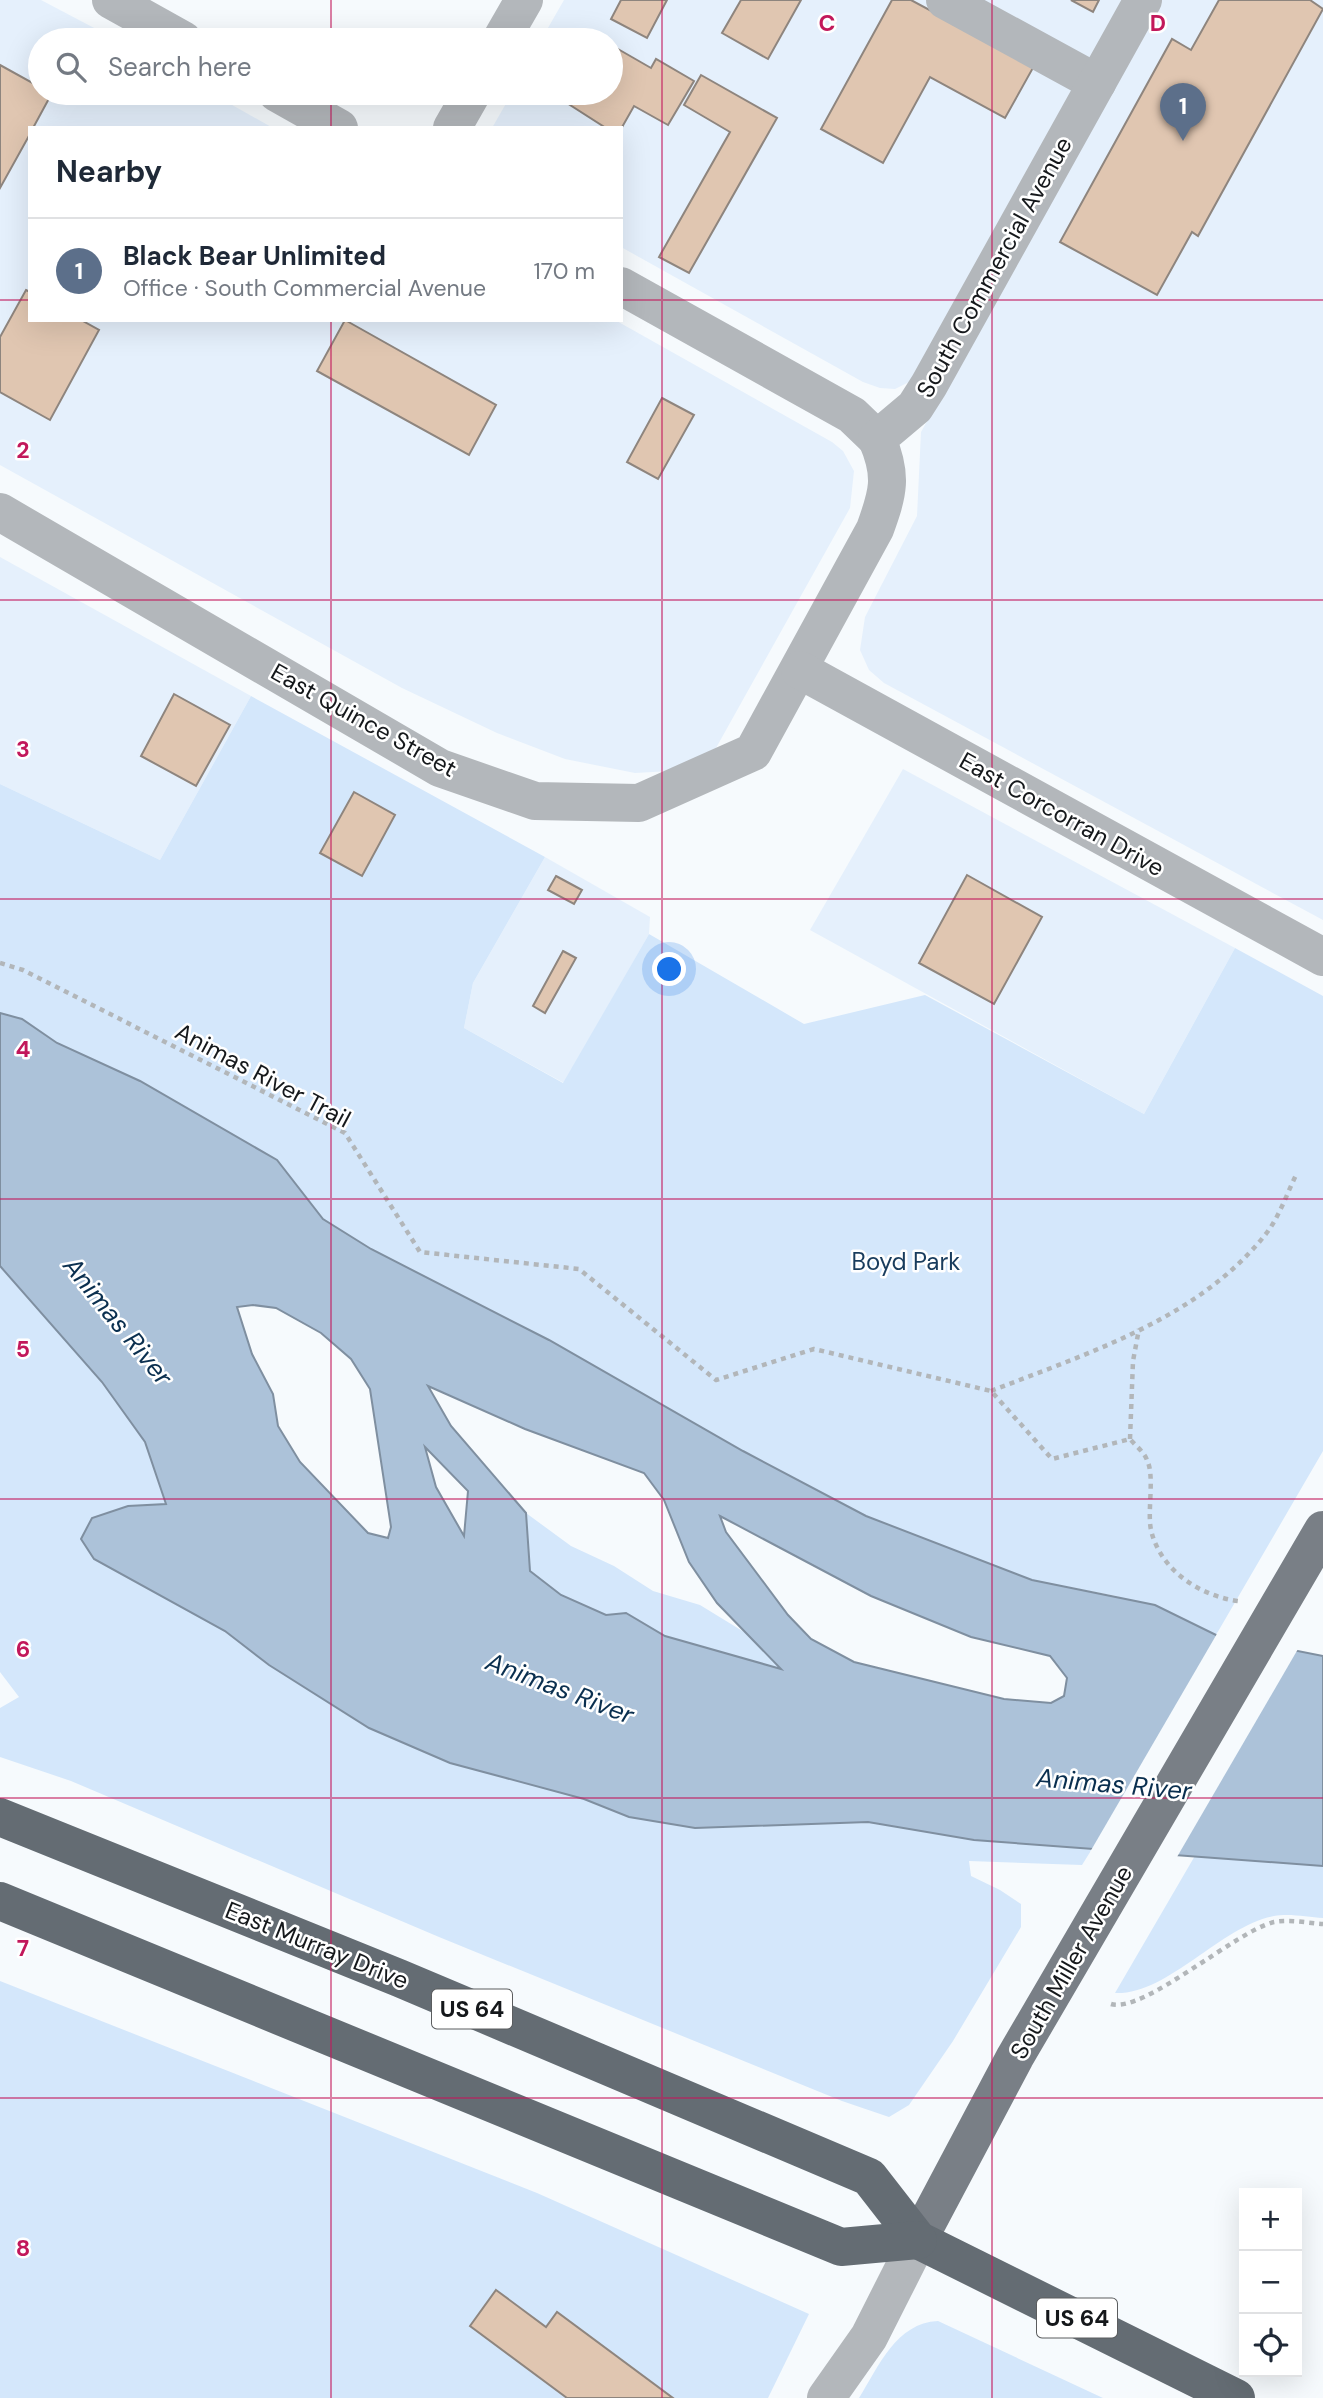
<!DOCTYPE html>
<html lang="en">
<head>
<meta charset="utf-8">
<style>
	:root { --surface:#fff; --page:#f2f2f3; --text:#1f2937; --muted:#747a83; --line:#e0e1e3; --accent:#844901 }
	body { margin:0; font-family:"DM Sans",sans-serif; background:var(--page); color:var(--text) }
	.controls { position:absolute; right:21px; bottom:21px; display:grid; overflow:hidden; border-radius:0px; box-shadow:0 7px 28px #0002 }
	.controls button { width:63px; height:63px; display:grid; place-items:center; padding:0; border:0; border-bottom:2px solid var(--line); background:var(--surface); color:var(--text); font:35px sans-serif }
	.you { position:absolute; left:670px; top:970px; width:24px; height:24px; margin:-18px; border:5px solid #fff; border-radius:50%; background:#1a73e8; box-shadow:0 0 0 10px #1a73e833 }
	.badge { display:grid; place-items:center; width:46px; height:46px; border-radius:50%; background:var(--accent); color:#fff; font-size:23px; font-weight:700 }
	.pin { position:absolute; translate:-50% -58px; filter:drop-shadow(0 2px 4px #0008) }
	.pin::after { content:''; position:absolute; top:37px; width:24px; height:21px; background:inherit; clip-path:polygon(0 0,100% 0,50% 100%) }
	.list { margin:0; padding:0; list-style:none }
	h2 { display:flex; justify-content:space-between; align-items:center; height:91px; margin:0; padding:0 28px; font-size:30px }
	h2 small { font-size:23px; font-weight:400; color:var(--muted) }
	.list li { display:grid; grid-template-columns:46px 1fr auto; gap:21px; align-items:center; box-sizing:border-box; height:105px; padding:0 28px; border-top:2px solid var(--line) }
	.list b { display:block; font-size:26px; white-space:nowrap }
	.list p { margin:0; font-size:23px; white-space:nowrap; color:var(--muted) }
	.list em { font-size:23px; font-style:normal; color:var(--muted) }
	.icon { flex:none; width:38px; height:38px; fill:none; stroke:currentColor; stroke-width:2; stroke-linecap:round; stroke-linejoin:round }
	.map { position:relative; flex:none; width:1323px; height:2398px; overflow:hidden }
	.search { position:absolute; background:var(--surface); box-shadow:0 7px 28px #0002; left:28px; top:28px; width:595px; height:77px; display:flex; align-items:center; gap:18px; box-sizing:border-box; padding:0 24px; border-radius:38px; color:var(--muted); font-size:26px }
	.panel { position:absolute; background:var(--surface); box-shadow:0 7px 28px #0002; left:28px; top:126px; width:595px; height:196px; border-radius:0px }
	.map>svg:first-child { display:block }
</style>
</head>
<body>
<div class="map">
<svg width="1323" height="2398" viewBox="0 0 1323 2398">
	<rect width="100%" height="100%" fill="#f6fafd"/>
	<g fill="#e5f0fc">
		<polygon points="0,0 41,0 117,40 40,40 40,93 211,93 273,128 30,128 30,320 615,320 832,442 843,451 854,471 850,508 716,748 671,771 635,773 565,759 497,733 402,688 0,465"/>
		<polygon points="564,0 1128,0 915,379 895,389 880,388 863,382 621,247 621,128 492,128 512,93 611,93 611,40 541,40"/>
		<polygon points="1160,0 1323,0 1323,920 884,683 869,670 860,650 865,617 917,516 921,432"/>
		<polygon points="0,557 251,696 160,860 0,784"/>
		<polygon points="903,769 1235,948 1144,1114 810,930"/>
		<polygon points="545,857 650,917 649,934 564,1083 464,1028 473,983"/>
	</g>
	<g fill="#d4e7fb">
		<polygon points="251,696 545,857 473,983 464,1028 563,1083 649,934 804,1024 925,995 1144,1114 1235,948 1323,996 1323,1451 1216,1635 1116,1596 1032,1580 866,1516 743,1451 549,1340 371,1249 323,1219 277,1160 140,1081 57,1043 22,1019 0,1013 0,784 160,860"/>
		<polygon points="0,1266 102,1382 145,1442 166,1505 128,1506 94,1559 225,1631 269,1665 369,1728 450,1763 584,1799 629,1817 695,1828 868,1822 974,1840 1092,1849 1082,1865 969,1861 971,1876 1000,1890 1021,1904 1021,1927 953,2041 909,2105 889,2117 842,2101 439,1937 71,1781 0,1757 0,1708 19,1697 0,1672"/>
		<polygon points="526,1513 571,1546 614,1566 653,1591 700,1605 749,1635 782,1670 665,1636 626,1613 606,1615 561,1595 530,1571"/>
		<path d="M1196,1854L1323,1866V1918C1308,1917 1289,1913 1274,1916C1222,1925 1168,1995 1115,1993Z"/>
		<polygon points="0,1981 537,2193 809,2314 768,2398 0,2398"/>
		<path d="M938,2321L1103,2398H859C879,2366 896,2323 938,2321Z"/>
	</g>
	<path fill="#acc2d9" stroke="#7f8fa0" stroke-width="2" fill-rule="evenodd" d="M0,1013L22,1019L57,1043L140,1081L277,1160L323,1219L371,1249L549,1340L743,1451L866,1516L1032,1580L1155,1605L1216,1635L1323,1656V1866L974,1840L868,1822L695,1828L629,1817L584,1799L450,1763L369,1728L269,1665L225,1631L94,1559L81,1539L92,1518L128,1506L166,1504L145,1442L102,1382L0,1266ZM253,1305L276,1308L321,1333L351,1359L370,1389L391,1527L388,1538L368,1533L300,1462L278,1426L273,1394L252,1354L237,1307ZM428,1386L525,1429L644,1473L664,1500L689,1562L717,1603L781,1669L665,1636L626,1613L606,1615L561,1595L530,1571L526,1513L451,1426ZM425,1447L468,1491L464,1536L436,1487ZM720,1516L871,1596L971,1637L1050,1656L1067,1678L1064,1696L1051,1703L1004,1699L854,1662L811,1639L788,1615L726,1532Z"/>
	<polygon fill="#f6fafd" points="1218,1632 1298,1649 1177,1857 1090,1852"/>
	<g fill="#e0c6b1" stroke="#8e857e" stroke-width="2">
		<polygon points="621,0 667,0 647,38 611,19"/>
		<polygon points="741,0 801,0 768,59 722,33"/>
		<polygon points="892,0 911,0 1034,66 1005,118 930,77 883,163 821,129"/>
		<polygon points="1071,0 1099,0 1093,12"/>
		<polygon points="1219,0 1310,0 1323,9 1198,236 1192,232 1157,295 1060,242 1172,39 1191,50"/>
		<polygon points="611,45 651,68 656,59 694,81 668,125 634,106 621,129 606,128 556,96 558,93 611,93"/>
		<polygon points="0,65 40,87 40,93 52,93 33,128 30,128 30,134 0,188"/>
		<polygon points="701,75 777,118 689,273 659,257 730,132 684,105"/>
		<polygon points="26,290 30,292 30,320 81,320 99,330 50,420 0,392 0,337"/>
		<polygon points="345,320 496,405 469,455 317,371"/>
		<polygon points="662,398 694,415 658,479 627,462"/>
		<polygon points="174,694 230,725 196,786 141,756"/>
		<polygon points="354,792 395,815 362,876 320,853"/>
		<polygon points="967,875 1042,917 994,1004 919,963"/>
		<polygon points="556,876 582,890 574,904 548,890"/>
		<polygon points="563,951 576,958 545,1013 533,1006"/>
		<polygon points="496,2290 546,2327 557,2312 673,2398 567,2398 470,2326"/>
	</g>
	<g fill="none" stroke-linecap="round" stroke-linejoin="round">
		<g stroke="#b2b6b9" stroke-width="4.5" stroke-dasharray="5 5" stroke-linecap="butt">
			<path d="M0,963L23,970L345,1133L420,1252L579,1269L716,1380L814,1349L991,1391L1052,1459L1130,1439C1135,1445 1144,1452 1147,1460C1155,1476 1147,1511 1151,1530C1160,1570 1200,1596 1238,1601"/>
			<path d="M991,1391C1088,1353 1198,1319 1265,1235C1279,1218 1287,1193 1297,1173"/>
			<polyline points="1130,1439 1133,1361 1139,1329"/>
			<path d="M1111,2004C1143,2014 1236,1931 1274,1922C1290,1919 1307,1923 1323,1924"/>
		</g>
		<g stroke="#b3b7bb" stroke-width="38">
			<polyline points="111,0 183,40"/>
			<polyline points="945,0 1097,83"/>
			<polyline points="501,40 524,0"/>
			<polyline points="277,93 339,128"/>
			<polyline points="452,128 472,93"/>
			<polyline points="621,286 852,415 877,439"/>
			<path d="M0,512L440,768L535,801L639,803L753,752L875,529C888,493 893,476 877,439L915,407L929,385L1143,0"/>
			<polyline points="800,670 1323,957"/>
			<polyline points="826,2398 869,2337 918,2240"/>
		</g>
		<polyline stroke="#797f86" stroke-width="38" points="918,2240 1015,2057 1323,1530"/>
		<g stroke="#646c73" stroke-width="38">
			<polyline points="0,1817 399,1978 869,2177 918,2240 1236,2398"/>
			<polyline points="0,1901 841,2247 918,2240"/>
		</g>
	</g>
	<path fill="none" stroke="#c2185b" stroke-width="2" stroke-opacity="0.55" d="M331,0V40M662,0V2398M992,0V2398M331,93V128M0,300H30M621,300H1323M331,320V2398M0,600H1323M0,899H1323M0,1199H1323M0,1499H1323M0,1798H1323M0,2098H1323"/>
	<g text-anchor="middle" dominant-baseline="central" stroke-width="5" stroke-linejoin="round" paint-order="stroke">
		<g fill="#fff" stroke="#5b5d5f" stroke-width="2">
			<rect x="432" y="1989.5" width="80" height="39" rx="5"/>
			<rect x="1037" y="2298.5" width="80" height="39" rx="5"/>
		</g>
		<g font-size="23" font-weight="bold" fill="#15181b">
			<text x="472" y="2009">US 64</text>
			<text x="1077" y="2318">US 64</text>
		</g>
		<g font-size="24" fill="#15181b" stroke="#fff">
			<text transform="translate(994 267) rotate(-61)">South Commercial Avenue</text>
			<text transform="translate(364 720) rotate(29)">East Quince Street</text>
			<text transform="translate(1062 814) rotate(29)">East Corcorran Drive</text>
			<text transform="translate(263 1075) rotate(28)">Animas River Trail</text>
			<text transform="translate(317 1945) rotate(22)">East Murray Drive</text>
			<text transform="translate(1071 1962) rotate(-60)">South Miller Avenue</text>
		</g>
		<g font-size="24" fill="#193c5d" stroke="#fff">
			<text x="906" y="1261">Boyd Park</text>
		</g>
		<g font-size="26" font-style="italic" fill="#0a2f4f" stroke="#fff">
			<text transform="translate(118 1321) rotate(51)">Animas River</text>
			<text transform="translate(560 1688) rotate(21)">Animas River</text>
			<text transform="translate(1114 1784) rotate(5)">Animas River</text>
		</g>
	</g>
	<g font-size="23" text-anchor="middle" font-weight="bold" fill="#c2185b" stroke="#fff" stroke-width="5" stroke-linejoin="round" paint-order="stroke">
		<text x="827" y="31">C</text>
		<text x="1158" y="31">D</text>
		<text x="23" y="458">2</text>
		<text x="23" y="757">3</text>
		<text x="23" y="1057">4</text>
		<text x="23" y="1357">5</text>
		<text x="23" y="1657">6</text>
		<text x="23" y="1956">7</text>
		<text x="23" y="2256">8</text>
	</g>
</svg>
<div class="controls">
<button>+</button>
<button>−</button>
<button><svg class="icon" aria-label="locate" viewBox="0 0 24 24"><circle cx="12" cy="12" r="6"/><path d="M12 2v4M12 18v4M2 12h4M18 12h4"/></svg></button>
</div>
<div class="you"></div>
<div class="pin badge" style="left:1183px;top:141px;background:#5c6f8a">1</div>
<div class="search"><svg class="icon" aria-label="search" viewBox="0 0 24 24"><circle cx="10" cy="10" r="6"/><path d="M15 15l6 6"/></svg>Search here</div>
<section class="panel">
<h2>Nearby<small></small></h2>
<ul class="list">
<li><span class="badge" style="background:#5c6f8a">1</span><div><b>Black Bear Unlimited</b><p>Office · South Commercial Avenue</p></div><em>170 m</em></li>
</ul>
</section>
</div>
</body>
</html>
